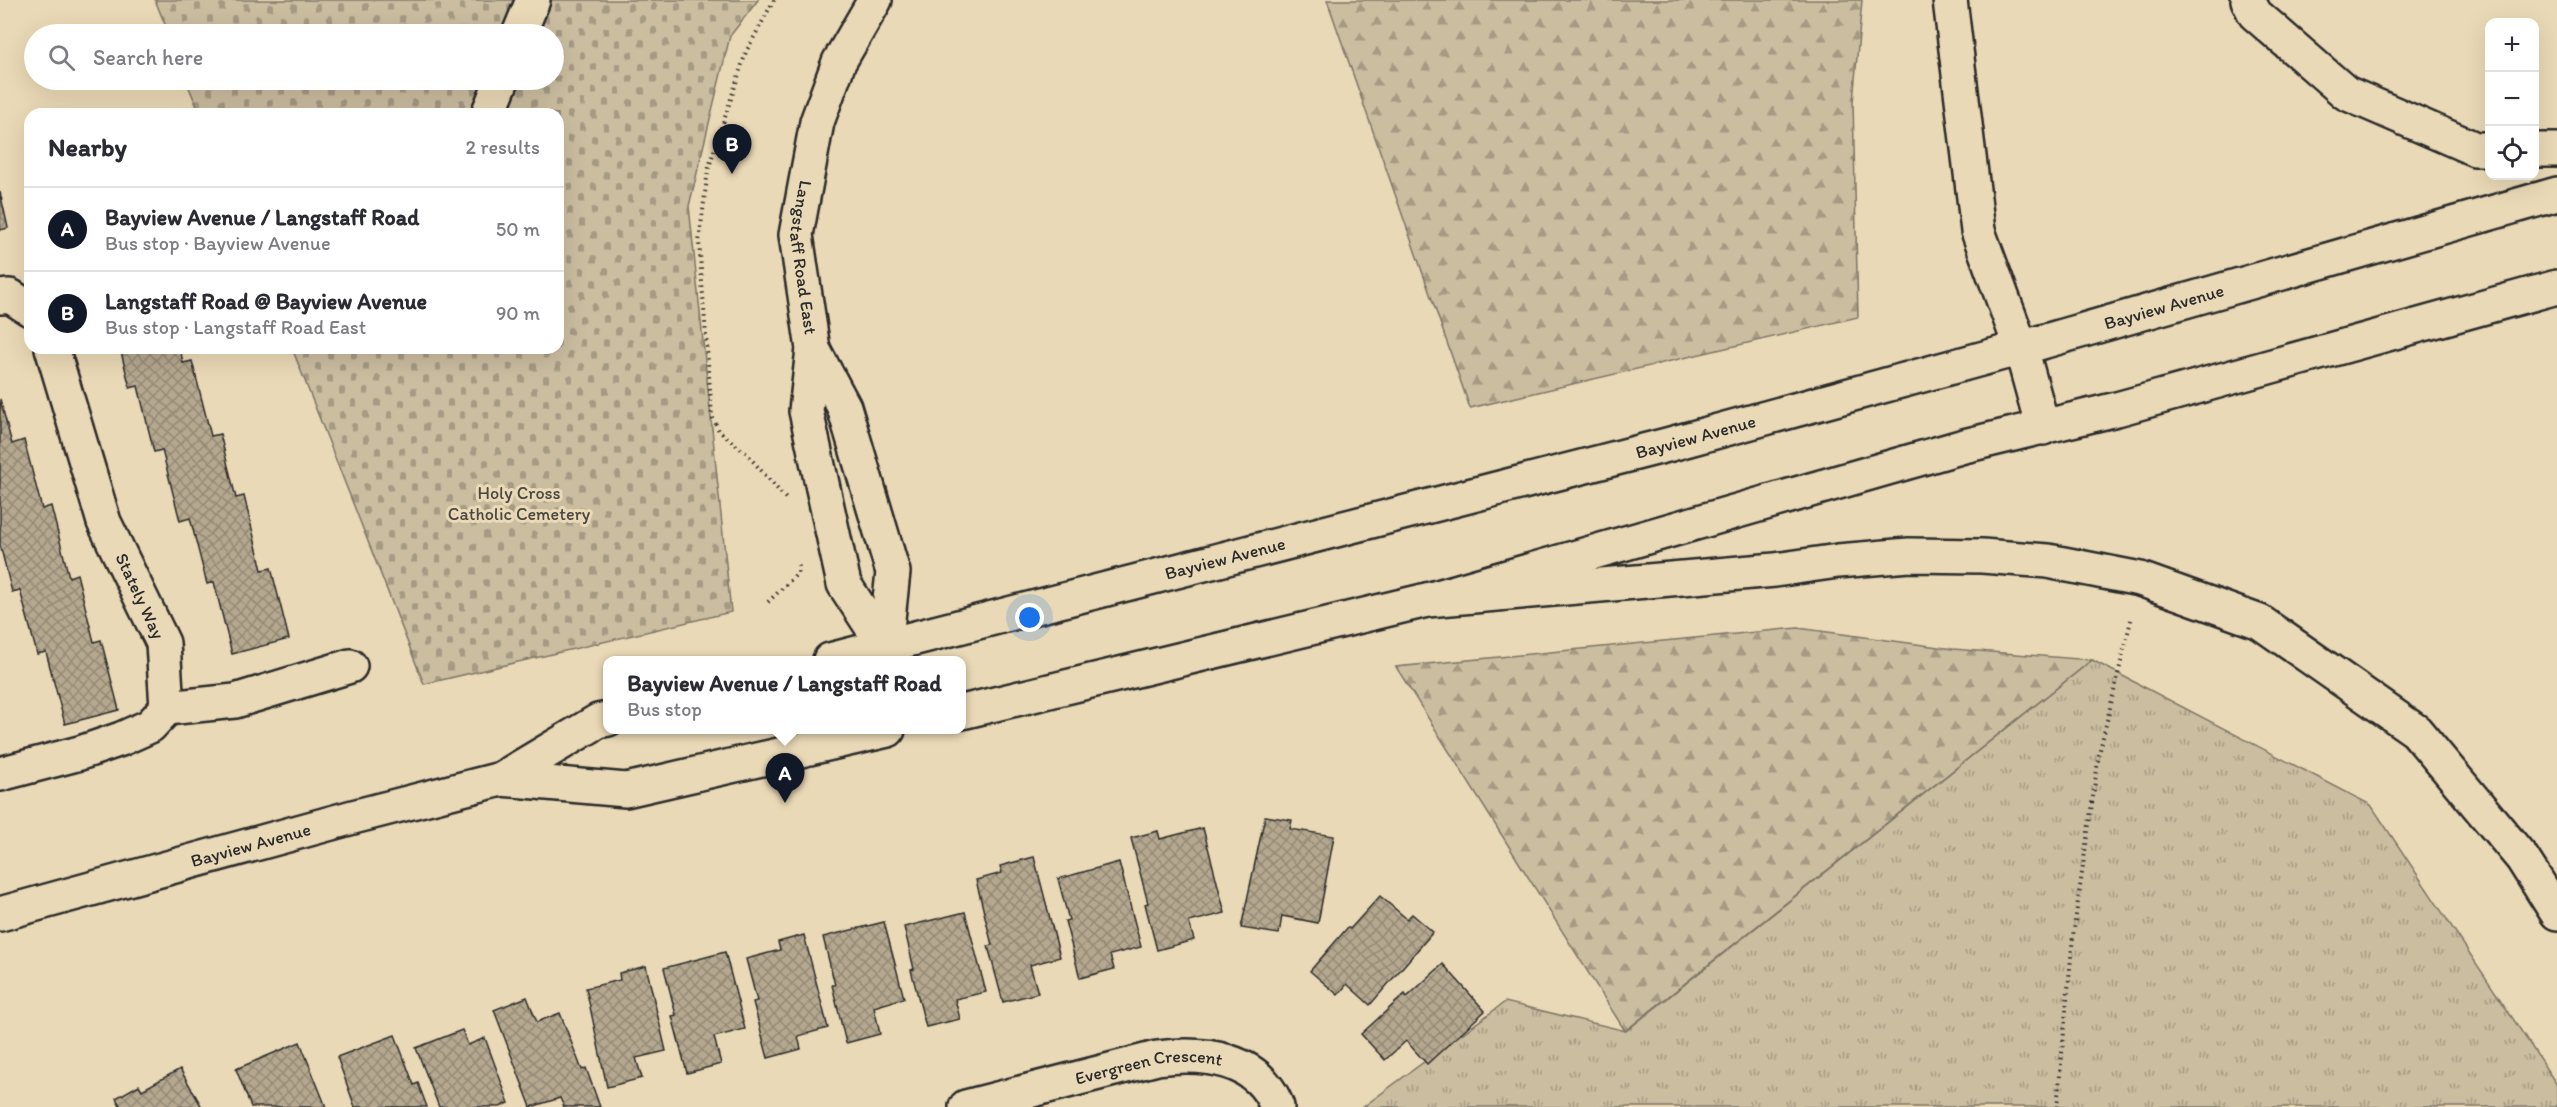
<!DOCTYPE html>
<html lang="en">
<head>
<meta charset="utf-8">
<style>
	:root { --surface:#fff; --page:#f2f2f3; --text:#2b2b33; --muted:#7c7c81; --line:#e1e1e2; --accent:#111827 }
	body { margin:0; font-family:Itim,sans-serif; background:var(--page); color:var(--text) }
	.controls { position:absolute; right:18px; top:18px; display:grid; overflow:hidden; border-radius:12px; box-shadow:0 6px 24px #0002 }
	.controls button { width:54px; height:54px; display:grid; place-items:center; padding:0; border:0; border-bottom:2px solid var(--line); background:var(--surface); color:var(--text); font:30px sans-serif }
	.you { position:absolute; left:1030px; top:618px; width:21px; height:21px; margin:-15px; border:4px solid #fff; border-radius:50%; background:#1a73e8; box-shadow:0 0 0 9px #1a73e833 }
	.badge { display:grid; place-items:center; width:39px; height:39px; border-radius:50%; background:var(--accent); color:#fff; font-size:20px; font-weight:700 }
	.pin { position:absolute; translate:-50% -50px; filter:drop-shadow(0 2px 3px #0008) }
	.pin::after { content:''; position:absolute; top:32px; width:21px; height:18px; background:inherit; clip-path:polygon(0 0,100% 0,50% 100%) }
	.popup { position:absolute; left:603px; top:656px; width:363px; height:78px; box-sizing:border-box; display:grid; place-content:center; border-radius:12px; background:var(--surface); filter:drop-shadow(0 2px 4px #0005); font-size:20px; white-space:nowrap; color:var(--muted) }
	.popup b { font-size:22px; color:var(--text) }
	.popup::after { content:''; position:absolute; left:50%; top:100%; margin-left:-12px; border:12px solid transparent; border-top-color:var(--surface) }
	.list { margin:0; padding:0; list-style:none }
	h2 { display:flex; justify-content:space-between; align-items:center; height:78px; margin:0; padding:0 24px; font-size:26px }
	h2 small { font-size:20px; font-weight:400; color:var(--muted) }
	.list li { display:grid; grid-template-columns:39px 1fr auto; gap:18px; align-items:center; box-sizing:border-box; height:84px; padding:0 24px; border-top:2px solid var(--line) }
	.list b { display:block; font-size:22px; white-space:nowrap }
	.list p { margin:0; font-size:20px; white-space:nowrap; color:var(--muted) }
	.list em { font-size:20px; font-style:normal; color:var(--muted) }
	.icon { flex:none; width:33px; height:33px; fill:none; stroke:currentColor; stroke-width:2; stroke-linecap:round; stroke-linejoin:round }
	.map { position:relative; flex:none; width:2557px; height:1107px; overflow:hidden }
	.search { position:absolute; background:var(--surface); box-shadow:0 6px 24px #0002; left:24px; top:24px; width:540px; height:66px; display:flex; align-items:center; gap:15px; box-sizing:border-box; padding:0 21px; border-radius:33px; color:var(--muted); font-size:22px }
	.panel { position:absolute; background:var(--surface); box-shadow:0 6px 24px #0002; left:24px; top:108px; width:540px; height:246px; border-radius:18px }
	.map>svg:first-child { display:block }
</style>
</head>
<body>
<div class="map">
<svg width="2557" height="1107" viewBox="0 0 2557 1107">
	<defs>
		<pattern id="grass-tufts" width="24" height="20" patternUnits="userSpaceOnUse" patternTransform="scale(1.5)"><rect width="24" height="20" fill="#cbbda0"/><path d="M3 7l-1-3M5 7V3M7 7l1-3M15 17l-1-3M17 17v-4M19 17l1-3" fill="none" stroke="#a59a83"/></pattern>
		<pattern id="forest-firs" width="22" height="20" patternUnits="userSpaceOnUse" patternTransform="scale(1.5)"><rect width="22" height="20" fill="#cbbda0"/><path d="M5 1l3.5 6h-7zM16 11l3.5 6h-7z" fill="#a59a83"/></pattern>
		<pattern id="cemetery-stones" width="16" height="16" patternUnits="userSpaceOnUse" patternTransform="scale(1.5)"><rect width="16" height="16" fill="#cbbda0"/><path d="M2 7V4a2 2 0 0 1 4 0v3zM10 15v-3a2 2 0 0 1 4 0v3z" fill="#a59a83"/></pattern>
		<pattern id="building-cross-hatch" width="8" height="8" patternUnits="userSpaceOnUse" patternTransform="scale(1.5)"><rect width="8" height="8" fill="#b5a88f"/><path d="M0 0l8 8M0 8l8-8" fill="none" stroke="#938975"/></pattern>
	</defs>
	<rect width="100%" height="100%" fill="#ead9b6"/>
	<filter id="ink" filterUnits="userSpaceOnUse"><feTurbulence type="fractalNoise" baseFrequency=".0167" numOctaves="2"/><feDisplacementMap in="SourceGraphic" scale="12" xChannelSelector="R" yChannelSelector="G"/><feConvolveMatrix kernelMatrix="1 2 1 2 8 2 1 2 1" color-interpolation-filters="sRGB"/></filter>
	<g filter="url(#ink)">
		<polygon fill="url(#grass-tufts)" stroke="#7b7466" stroke-width="1.5" points="2092,660 2371,805 2557,1085 2557,1107 1363,1107 1505,1002 1626,1031"/>
		<g fill="url(#forest-firs)" stroke="#7b7466" stroke-width="1.5">
			<polygon points="1327,0 1862,0 1853,102 1858,317 1470,408"/>
			<polygon points="1798,628 1953,649 2092,660 1625,1031 1396,667"/>
		</g>
		<polygon fill="url(#cemetery-stones)" stroke="#7b7466" stroke-width="1.5" points="155,0 758,0 730,36 689,206 731,612 424,684 292,348 558,348 558,114 200,114 186,80 554,80 554,34 169,34"/>
		<g fill="url(#building-cross-hatch)" stroke="#2b2b2b" stroke-width="1.5">
			<polygon points="0,192 8,228 0,230"/>
			<polygon points="120,348 180,348 183,363 192,361 211,436 220,434 236,498 244,496 262,570 271,568 289,639 232,654 214,582 207,584 190,518 180,521 162,450 154,452 138,386 130,388"/>
			<polygon points="0,399 12,444 24,440 42,509 51,506 69,577 77,574 94,642 101,640 119,710 65,724 46,652 37,654 20,590 12,592 0,545"/>
			<polygon points="1265,816 1292,820 1290,829 1334,836 1318,923 1282,916 1279,934 1241,928"/>
			<polygon points="1203,828 1225,913 1189,922 1194,940 1157,950 1145,904 1148,903 1131,838 1158,831 1160,839"/>
			<polygon points="1034,857 1060,957 1030,965 1038,993 1003,1002 988,946 992,945 976,880 1002,873 1000,866"/>
			<polygon points="1119,862 1141,947 1110,955 1114,969 1080,978 1065,921 1069,920 1058,879"/>
			<polygon points="1380,896 1407,919 1412,914 1433,932 1370,1005 1347,984 1338,995 1310,971 1348,927 1350,929"/>
			<polygon points="965,912 986,992 955,999 960,1019 926,1027 911,970 914,969 904,927"/>
			<polygon points="884,922 904,998 874,1007 880,1034 846,1043 832,985 835,985 823,937"/>
			<polygon points="804,935 828,1028 798,1036 801,1049 768,1058 753,1002 757,1001 746,959 780,950 778,942"/>
			<polygon points="725,952 745,1029 714,1037 721,1064 687,1073 672,1016 676,1015 664,968"/>
			<polygon points="1443,964 1485,1011 1427,1064 1406,1041 1385,1060 1361,1034 1405,994 1407,997"/>
			<polygon points="646,966 666,1051 636,1058 642,1078 607,1087 586,988 620,980 619,973"/>
			<polygon points="527,997 537,1022 560,1013 582,1070 586,1068 600,1107 564,1107 560,1098 531,1107 494,1010"/>
			<polygon points="462,1030 468,1045 485,1038 509,1103 500,1107 439,1107 416,1048"/>
			<polygon points="395,1035 414,1085 418,1083 427,1107 355,1107 337,1057"/>
			<polygon points="300,1042 326,1107 251,1107 236,1069"/>
			<polygon points="180,1069 202,1107 121,1107 116,1098 139,1085 142,1090"/>
		</g>
		<g fill="none" stroke-linecap="round" stroke-linejoin="round">
			<defs>
				<g id="minor">
					<path id="s1" d="M875,0L839,62L817,122L796,235L813,349L806,411L844,584L885,647L890,660"/>
					<polyline points="519,34 533,0"/>
					<polyline points="488,114 502,80"/>
					<polyline points="0,297 10,296 30,309"/>
					<polyline points="813,349 844,407 893,572 885,647"/>
					<polyline points="167,708 235,701 350,666"/>
					<polyline points="0,774 80,753 121,739 150,726 167,708 163,643 104,522 52,348"/>
					<path id="s2" d="M966,1107L1157,1058C1203,1052 1259,1057 1277,1107"/>
				</g>
				<g id="major">
					<path id="s3" d="M830,660L1667,445L2021,348L2557,194"/>
					<polyline points="962,712 1427,600 1964,446 2117,409 2557,287"/>
					<polyline points="501,779 626,790 888,730"/>
					<path id="s4" d="M0,914L353,817L501,779L598,721L608,719"/>
				</g>
				<g id="highway">
					<polyline points="1950,0 1978,231 2021,348 2043,428"/>
					<polyline points="2248,0 2255,14 2346,93 2475,149 2490,149"/>
					<polyline points="2534,150 2557,150"/>
					<polyline points="1427,600 1775,570 1838,561 1909,555 1982,556 2048,561 2140,579 2260,622 2416,731 2522,858 2557,913"/>
				</g>
			</defs>
			<use href="#minor" stroke="#2b2b2b" stroke-width="38"/>
			<use href="#major" stroke="#2b2b2b" stroke-width="38"/>
			<use href="#highway" stroke="#2b2b2b" stroke-width="38"/>
			<g stroke="#2b2b2b" stroke-width="4" stroke-dasharray="1.5 4.5" stroke-linecap="butt">
				<polyline points="774,0 746,52 708,170 699,242 712,416 719,431 746,453 787,500"/>
				<polyline points="768,602 798,573 799,562"/>
				<polyline points="2057,1107 2073,936 2099,754 2132,616"/>
			</g>
			<use href="#minor" stroke="#ead9b6" stroke-width="33"/>
			<use href="#major" stroke="#ead9b6" stroke-width="33"/>
			<use href="#highway" stroke="#ead9b6" stroke-width="33"/>
		</g>
	</g>
	<g text-anchor="middle" dominant-baseline="central" stroke-width="6" stroke-linejoin="round" paint-order="stroke">
		<g font-size="18" fill="#2b2b2b" stroke="#ead9b6">
			<text stroke="none"><textPath href="#s1" startOffset="273">Langstaff Road East</textPath></text>
			<text stroke="none"><textPath href="#s3" startOffset="1380">Bayview Avenue</textPath></text>
			<text stroke="none"><textPath href="#s3" startOffset="894">Bayview Avenue</textPath></text>
			<text stroke="none"><textPath href="#s3" startOffset="408">Bayview Avenue</textPath></text>
			<text transform="translate(140 596) rotate(65)">Stately Way</text>
			<text stroke="none"><textPath href="#s4" startOffset="260">Bayview Avenue</textPath></text>
			<text stroke="none"><textPath href="#s2" startOffset="188">Evergreen Crescent</textPath></text>
		</g>
		<g font-size="18" fill="#4b4842" stroke="#ead9b6">
			<text x="519" y="493">Holy Cross<tspan x="519" dy="21">Catholic Cemetery</tspan></text>
		</g>
	</g>
</svg>
<div class="controls">
<button>+</button>
<button>−</button>
<button><svg class="icon" aria-label="locate" viewBox="0 0 24 24"><circle cx="12" cy="12" r="6"/><path d="M12 2v4M12 18v4M2 12h4M18 12h4"/></svg></button>
</div>
<div class="you"></div>
<div class="pin badge" style="left:785px;top:803px">A</div>
<div class="popup"><b>Bayview Avenue / Langstaff Road</b>Bus stop</div>
<div class="pin badge" style="left:732px;top:174px">B</div>
<div class="search"><svg class="icon" aria-label="search" viewBox="0 0 24 24"><circle cx="10" cy="10" r="6"/><path d="M15 15l6 6"/></svg>Search here</div>
<section class="panel">
<h2>Nearby<small>2 results</small></h2>
<ul class="list">
<li><span class="badge">A</span><div><b>Bayview Avenue / Langstaff Road</b><p>Bus stop · Bayview Avenue</p></div><em>50 m</em></li>
<li><span class="badge">B</span><div><b>Langstaff Road @ Bayview Avenue</b><p>Bus stop · Langstaff Road East</p></div><em>90 m</em></li>
</ul>
</section>
</div>
</body>
</html>
